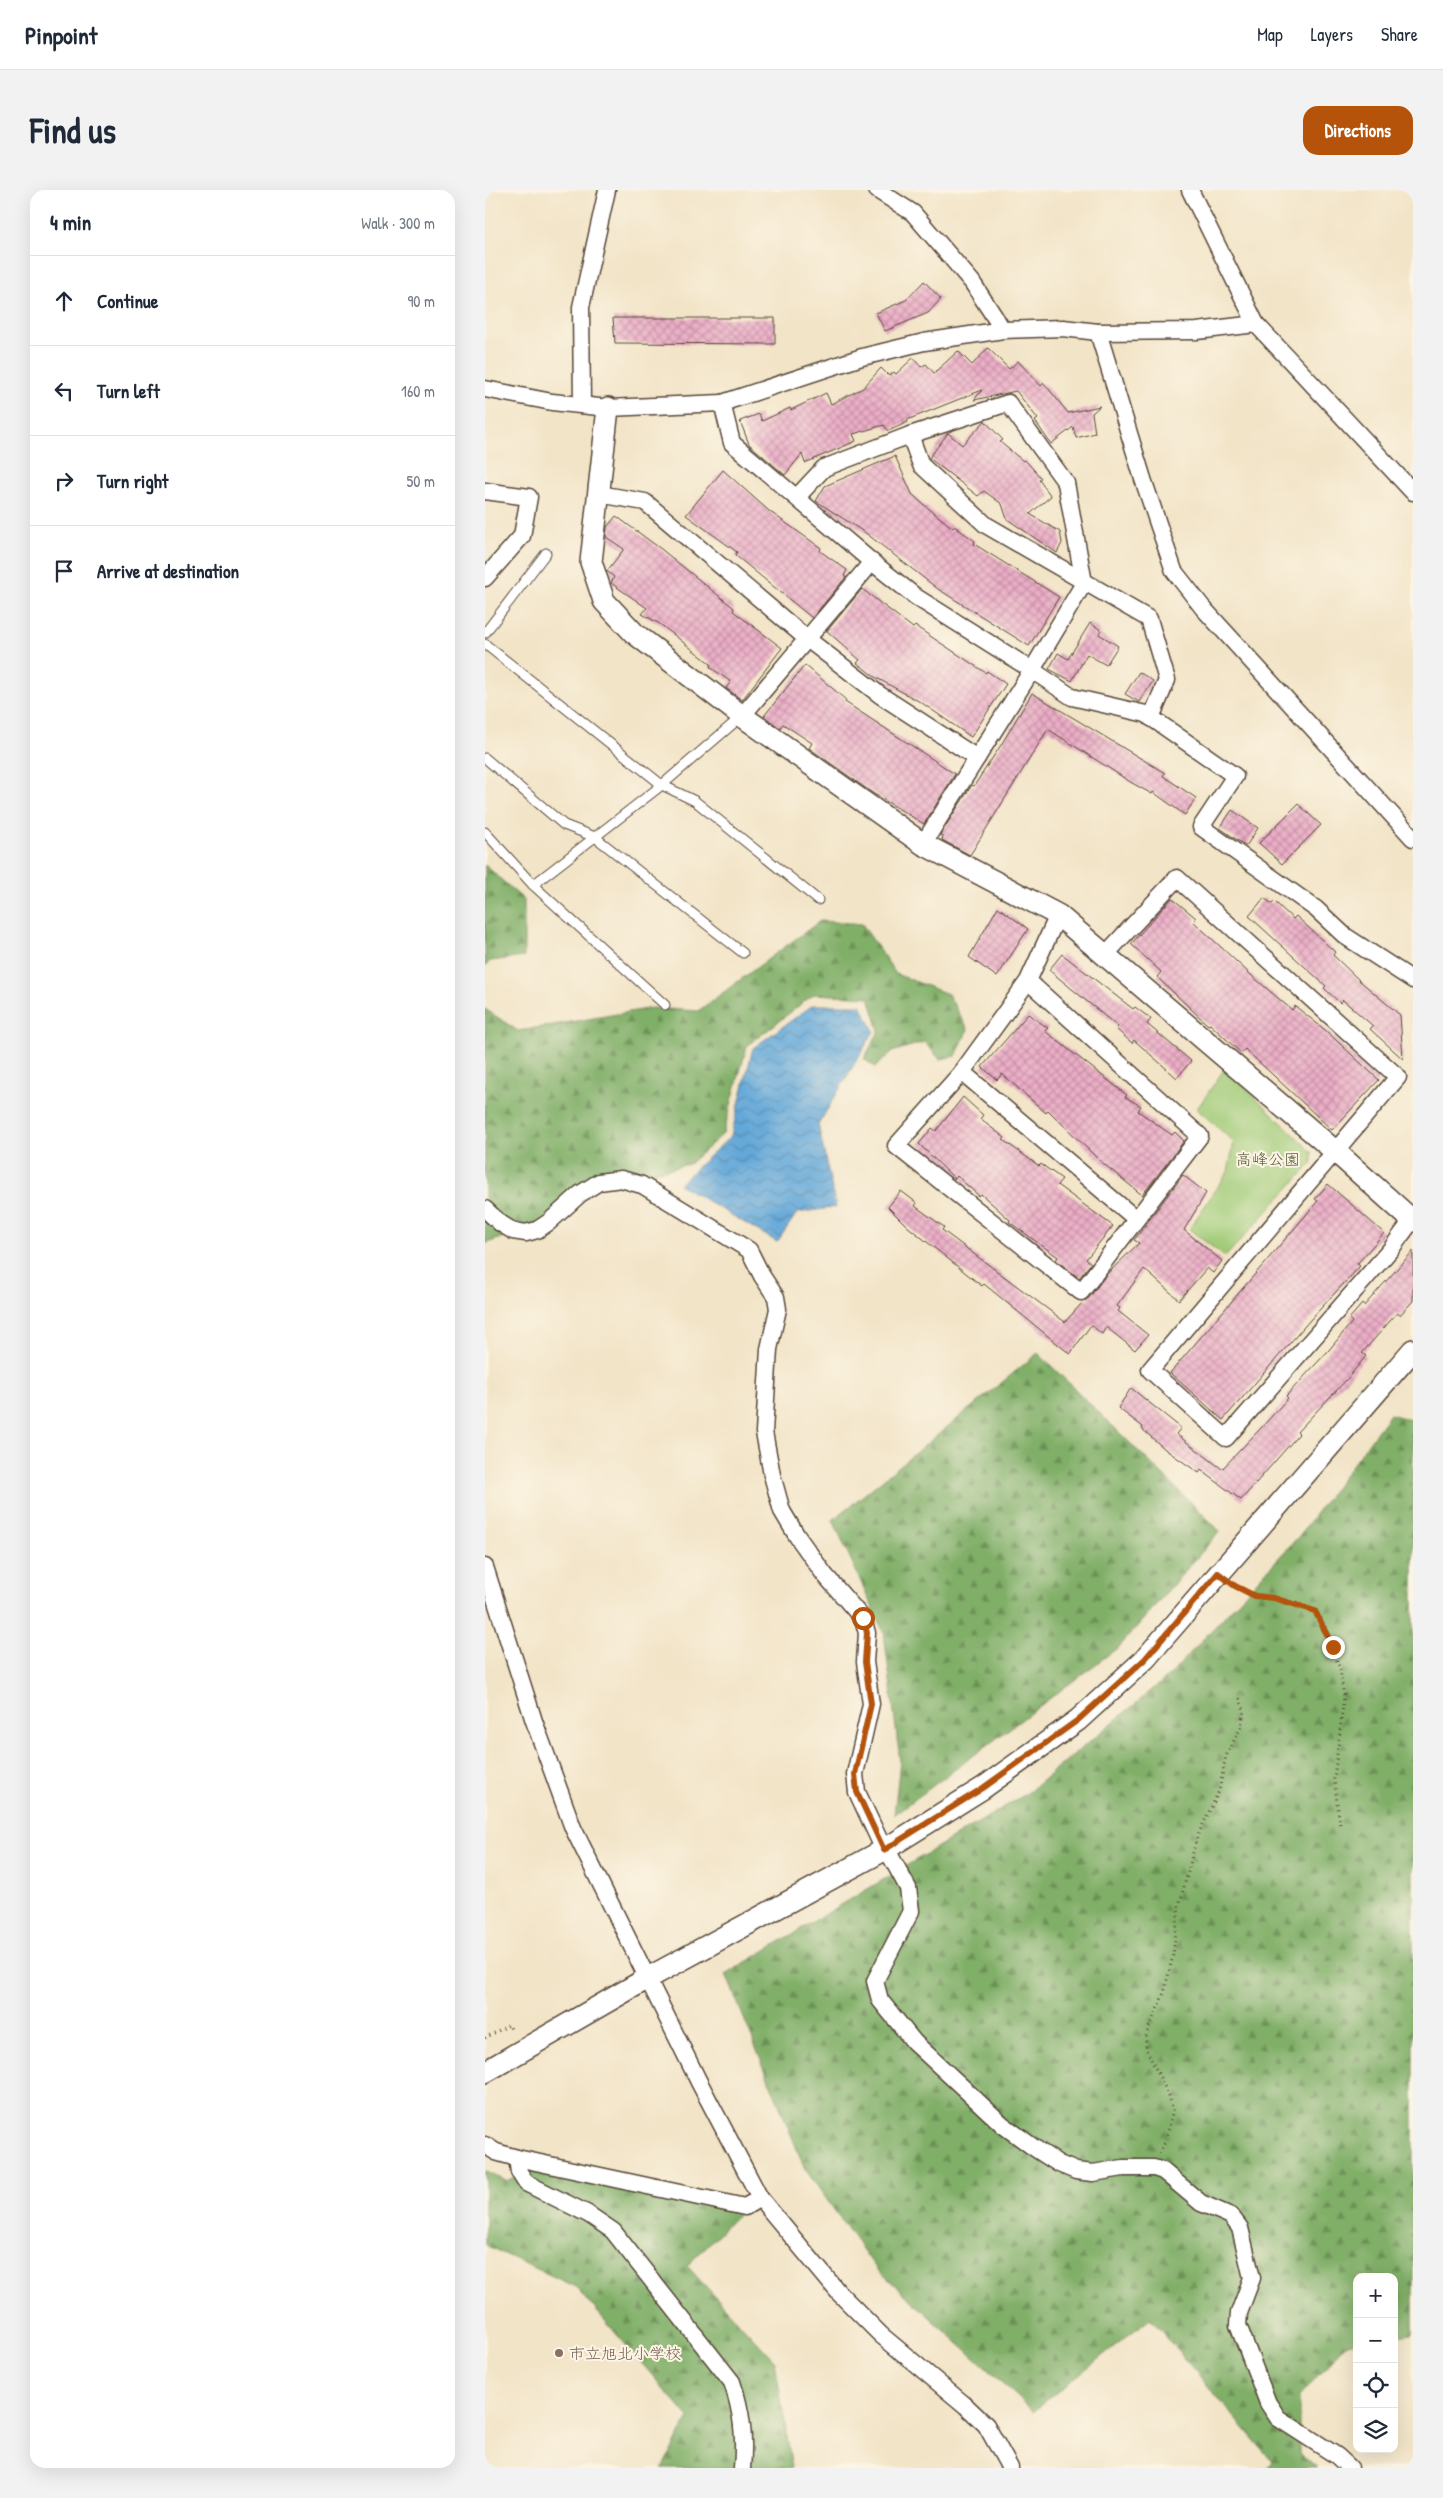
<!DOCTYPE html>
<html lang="en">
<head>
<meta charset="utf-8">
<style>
	:root { --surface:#fff; --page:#f2f2f3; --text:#1f2937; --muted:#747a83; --line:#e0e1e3; --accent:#b45309 }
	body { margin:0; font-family:"Patrick Hand","Klee One",sans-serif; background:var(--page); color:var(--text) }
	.controls { position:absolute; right:15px; bottom:15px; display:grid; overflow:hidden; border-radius:10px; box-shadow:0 5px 20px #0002 }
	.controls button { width:45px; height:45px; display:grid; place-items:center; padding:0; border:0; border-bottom:1px solid var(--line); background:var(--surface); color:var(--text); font:25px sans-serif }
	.stop { position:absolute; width:15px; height:15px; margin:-11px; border:4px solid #b45309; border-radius:50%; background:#fff }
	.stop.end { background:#b45309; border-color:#fff; box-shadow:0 1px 5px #0008 }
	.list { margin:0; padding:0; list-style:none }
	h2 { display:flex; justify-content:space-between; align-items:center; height:65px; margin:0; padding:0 20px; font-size:21px }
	h2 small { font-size:16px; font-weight:400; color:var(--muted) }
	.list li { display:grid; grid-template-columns:32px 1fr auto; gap:15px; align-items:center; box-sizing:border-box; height:90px; padding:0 20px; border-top:1px solid var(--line) }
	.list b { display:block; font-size:19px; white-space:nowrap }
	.list em { font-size:16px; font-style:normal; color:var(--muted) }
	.icon { flex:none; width:28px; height:28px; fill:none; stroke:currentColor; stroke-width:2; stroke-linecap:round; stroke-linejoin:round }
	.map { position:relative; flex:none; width:928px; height:2278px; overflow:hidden; border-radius:15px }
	header { display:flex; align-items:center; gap:30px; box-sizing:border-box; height:70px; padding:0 25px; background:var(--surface); border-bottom:1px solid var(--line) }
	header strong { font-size:24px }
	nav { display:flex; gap:28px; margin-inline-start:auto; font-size:18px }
	.intro { display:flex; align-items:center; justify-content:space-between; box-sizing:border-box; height:120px; padding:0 30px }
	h1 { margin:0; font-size:35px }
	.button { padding:12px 22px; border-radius:15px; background:var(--accent); color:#fff; font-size:18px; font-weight:700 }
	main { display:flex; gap:30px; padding:0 30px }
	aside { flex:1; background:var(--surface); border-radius:15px; box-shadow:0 5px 20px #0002 }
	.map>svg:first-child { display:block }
</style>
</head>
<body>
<header>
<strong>Pinpoint</strong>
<nav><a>Map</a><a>Layers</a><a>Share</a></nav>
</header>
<div class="intro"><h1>Find us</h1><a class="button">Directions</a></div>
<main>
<aside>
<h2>4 min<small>Walk · 300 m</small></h2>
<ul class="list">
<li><svg class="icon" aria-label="ahead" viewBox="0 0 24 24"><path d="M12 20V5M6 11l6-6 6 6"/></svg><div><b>Continue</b></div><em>90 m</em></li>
<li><svg class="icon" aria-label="left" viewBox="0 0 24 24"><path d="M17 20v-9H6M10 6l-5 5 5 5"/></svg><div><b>Turn left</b></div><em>160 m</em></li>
<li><svg class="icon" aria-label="right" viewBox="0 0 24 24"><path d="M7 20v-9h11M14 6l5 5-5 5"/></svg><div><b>Turn right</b></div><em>50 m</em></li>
<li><svg class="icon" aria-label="arrive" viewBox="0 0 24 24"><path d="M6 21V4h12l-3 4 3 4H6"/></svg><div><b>Arrive at destination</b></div></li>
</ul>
</aside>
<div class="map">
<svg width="928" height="2278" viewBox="0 0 928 2278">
	<defs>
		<pattern id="forest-firs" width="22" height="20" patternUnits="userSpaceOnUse" patternTransform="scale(1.25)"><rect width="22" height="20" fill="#80af68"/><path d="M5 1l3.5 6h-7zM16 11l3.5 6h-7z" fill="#6a8f55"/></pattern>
		<pattern id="water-waves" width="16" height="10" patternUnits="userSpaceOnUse" patternTransform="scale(1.25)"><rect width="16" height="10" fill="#64a8d9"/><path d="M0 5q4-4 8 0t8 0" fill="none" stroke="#5489af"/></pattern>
		<pattern id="building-cross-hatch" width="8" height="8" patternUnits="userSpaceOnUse" patternTransform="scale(1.25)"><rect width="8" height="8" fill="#ecaec7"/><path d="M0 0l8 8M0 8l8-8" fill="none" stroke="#c08ea1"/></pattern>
	</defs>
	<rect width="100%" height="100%" fill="#fcf5e5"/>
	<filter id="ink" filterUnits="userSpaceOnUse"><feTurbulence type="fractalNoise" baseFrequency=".02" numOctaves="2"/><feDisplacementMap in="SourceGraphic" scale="10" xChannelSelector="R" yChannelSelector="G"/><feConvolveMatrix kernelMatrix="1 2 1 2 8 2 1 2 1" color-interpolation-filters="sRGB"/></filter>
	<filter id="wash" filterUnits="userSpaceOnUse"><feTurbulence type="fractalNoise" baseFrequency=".0096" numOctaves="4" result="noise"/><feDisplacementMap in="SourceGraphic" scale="20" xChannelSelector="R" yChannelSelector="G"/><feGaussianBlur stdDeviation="1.12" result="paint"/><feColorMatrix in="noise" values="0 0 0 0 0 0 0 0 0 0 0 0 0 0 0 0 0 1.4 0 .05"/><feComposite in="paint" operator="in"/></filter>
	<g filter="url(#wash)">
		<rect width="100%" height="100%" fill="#f2e4c7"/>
		<polygon fill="#a1cb78" stroke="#6e7a4b" points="740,878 827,962 827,973 740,1067 704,1039 743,982 749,952 712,919"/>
		<g fill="url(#forest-firs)" stroke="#5e6c43">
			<polygon points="0,675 39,710 39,767 5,771 0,777"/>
			<polygon points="335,731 377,734 411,784 463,804 483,839 471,866 455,869 439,852 407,862 390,877 379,869 394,841 384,807 329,804 262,856 238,944 204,974 153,986 110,989 50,1035 0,1054 0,819 33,841 167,818 213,821"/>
			<polygon points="553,1163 735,1341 635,1456 409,1625 415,1571 399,1443 348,1330"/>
			<polygon points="905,1224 926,1230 928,1228 928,2144 909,2146 909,2087 872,2087 872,2151 862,2153 814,2207 814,2264 832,2278 782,2278 787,2271 665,2128 548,2221 390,2077 320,1979 241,1784 541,1604 684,1486 814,1346"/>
			<polygon points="57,1974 260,2017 202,2076 290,2171 307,2278 177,2278 204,2228 91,2097 0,2055 0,1981 21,1991"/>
		</g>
		<polygon fill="url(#water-waves)" stroke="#50697c" points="328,815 376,815 389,841 333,935 351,1017 312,1023 292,1052 194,994 246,946 268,858"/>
		<g id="blocks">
			<g fill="url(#building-cross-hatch)">
				<polygon points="439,91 456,109 443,123 400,141 391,123 421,110"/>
				<polygon points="128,128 290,128 290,154 130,153"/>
				<polygon points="503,158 524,179 533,171 556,196 559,193 583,223 615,216 607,223 610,243 591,248 588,237 566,254 550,231 553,229 531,201 489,210 497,200 422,230 423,232 403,241 399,235 368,244 371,251 320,273 317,264 300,285 264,254 255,231 274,224 277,231 305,218 306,220 341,203 346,214 378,198 396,178 404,186 409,182 411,184 428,168 436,177 441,174 449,183 473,161 487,175"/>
				<polygon points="500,231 518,250 515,252 538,271 540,270 556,288 554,290 566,306 545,324 575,342 577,353 572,363 522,329 517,314 499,301 493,306 444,268 463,243 477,255"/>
				<polygon points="410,266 427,304 438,314 468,338 469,336 490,351 489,354 574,407 544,456 453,399 382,344 331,311 340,296"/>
				<polygon points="238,280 284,321 336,358 335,361 362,380 359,386 361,387 327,428 250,365 252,362 201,325"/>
				<polygon points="131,326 176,359 249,418 248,421 297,458 257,510 241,498 246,492 225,477 226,474 175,434 157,424 162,418 126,393 129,387 122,381 139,359 121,347 122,337"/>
				<polygon points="377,399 428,438 430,436 501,483 502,481 521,494 486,547 437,513 390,487 372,473 375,470 342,441"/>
				<polygon points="605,433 616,440 614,444 633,456 621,475 602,464 587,491 564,479 573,463 583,469"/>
				<polygon points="320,475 361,510 360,512 470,584 439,634 389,604 324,558 327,553 298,534 295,538 279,526"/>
				<polygon points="654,482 668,491 654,512 640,504"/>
				<polygon points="547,503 680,583 678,586 711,608 700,625 668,602 667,604 647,593 563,539 485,665 457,650 458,647 455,645 487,595 489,596 516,555"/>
				<polygon points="813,614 836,635 797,674 774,653"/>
				<polygon points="747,620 773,638 761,656 735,638"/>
				<polygon points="687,708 711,728 708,731 766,785 807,820 810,816 839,839 894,890 847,940 760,859 756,863 725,834 723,835 672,787 676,782 646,754"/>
				<polygon points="779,708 787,714 789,711 808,729 811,726 850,762 848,765 875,791 915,825 918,869 885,839 888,836 858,810 855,813 839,798 841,796 764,726"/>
				<polygon points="513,717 543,739 512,787 484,767"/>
				<polygon points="577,764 648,819 650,817 666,829 662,834 706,871 692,888 649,850 647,853 631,839 633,837 564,780"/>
				<polygon points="543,824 563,838 560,841 642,905 640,907 656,916 653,921 687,945 690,942 699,951 657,1005 614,970 563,920 561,923 517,884 512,890 497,877"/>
				<polygon points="478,907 498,925 495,929 520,948 518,950 554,976 556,974 577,989 572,995 628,1036 601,1069 606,1073 594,1088 571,1070 573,1067 524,1032 525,1030 496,1004 494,1006 472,986 470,989 434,954 447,938 451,941"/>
				<polygon points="698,985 721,1003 699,1040 737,1071 728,1083 722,1078 694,1110 659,1079 632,1116 635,1118 633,1121 663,1145 650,1160 621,1137 617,1144 606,1135 585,1164 499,1094 497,1096 422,1036 403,1017 416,1001 432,1013 430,1016 459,1037 457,1040 580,1132 598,1112 604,1108 621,1085 654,1053 649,1050"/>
				<polygon points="843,994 899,1043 872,1074 875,1076 825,1130 738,1230 685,1183 833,1011 830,1009"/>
				<polygon points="928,1061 928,1111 915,1125 912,1123 877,1163 881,1166 863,1188 812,1242 814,1244 756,1310 716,1280 714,1283 681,1260 657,1239 658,1237 633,1218 646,1198 696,1238 691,1244 737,1279 777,1237 803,1208 801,1206 844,1160 867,1132 864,1129 877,1114 879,1116"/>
			</g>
		</g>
	</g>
	<g filter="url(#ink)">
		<use href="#blocks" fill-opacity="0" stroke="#564637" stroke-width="1"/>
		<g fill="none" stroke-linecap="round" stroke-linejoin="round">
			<defs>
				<g id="service">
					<polyline points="0,443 61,363"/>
					<polyline points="0,454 177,595 210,611 333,710"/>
					<polyline points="0,568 79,635 110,647 258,763"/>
					<polyline points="0,642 48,695 180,815"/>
					<polyline points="48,695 177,595 257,526"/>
				</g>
				<g id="minor">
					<polyline points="392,0 428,23 487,92 518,140"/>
					<polyline points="705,0 771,134 928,302"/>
					<polyline points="613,142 658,289 689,381 718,418 928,648"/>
					<polyline points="0,199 67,212 123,218 237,213 377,167 439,152 518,140 578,138 613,142 712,141 771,134"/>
					<polyline points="237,213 247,253 387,372 257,526"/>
					<polyline points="97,215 96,117 122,0"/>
					<polyline points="0,301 44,307 37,346 0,388"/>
					<polyline points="114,304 160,312 321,448 395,505 492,568"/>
					<polyline points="312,307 339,278 425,245 436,275 501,335 664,429 682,490 666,528"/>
					<polyline points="387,372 431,407 547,480 599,393 581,293 523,213 425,245"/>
					<polyline points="438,654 547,480 587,507 661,524 750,586 716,637 831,719 860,746 928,790"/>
					<polyline points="621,764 692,688 913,887 665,1180 741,1248 906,1059 928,1029"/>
					<polyline points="543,791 715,946 596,1102 411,956 477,882 543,791 573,725"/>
					<polyline points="477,882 651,1029"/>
					<polyline points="0,1019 15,1033 28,1041 41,1043 52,1040 64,1032 95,1004 114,992 136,989 157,995 264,1060 277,1086 291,1107 293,1119 284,1159 279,1242 287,1285 297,1321 312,1346 339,1384 378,1429 382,1443 380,1472 386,1514 370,1584 372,1602 399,1660 406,1667 423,1698 426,1721 390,1791 395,1810 429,1852 518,1935 548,1957 574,1974 591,1981 608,1983 638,1978 669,1978 678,1981 716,2013 746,2026 755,2038 767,2088 754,2123 753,2135 783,2213 793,2228 852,2266 865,2278"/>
					<polyline points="0,1377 49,1531 88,1638 214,1892 275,2008 354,2103 396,2145 481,2216 501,2235 525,2278"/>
					<polyline points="0,1955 11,1962 32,1968 260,2017 275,2008"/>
					<path d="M32,1968L34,1982L41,1993L103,2024L128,2041L247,2192C257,2222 260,2247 257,2278"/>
				</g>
				<g id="tertiary">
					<polyline points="123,218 106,372 119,411 149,443 257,526 438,654 573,725 851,962 928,1031"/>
					<polyline points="0,1882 163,1788 399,1660 498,1598 593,1530 660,1469 928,1160"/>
				</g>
			</defs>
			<use href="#service" stroke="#564637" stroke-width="11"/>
			<use href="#minor" stroke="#564637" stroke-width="19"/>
			<use href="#tertiary" stroke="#564637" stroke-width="24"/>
			<g stroke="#564637" stroke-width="3" stroke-dasharray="1 4" stroke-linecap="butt">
				<polyline points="749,1395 770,1406 789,1408 817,1415 830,1421 837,1430 855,1479 859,1507 849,1589 855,1635"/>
				<polyline points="0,1848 24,1835 27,1841"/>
				<polyline points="674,1963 681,1950 688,1920 684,1906 661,1859 661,1845 679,1803 688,1765 694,1716 712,1647 734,1601 741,1566 756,1537 759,1520 754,1507"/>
			</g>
			<use href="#service" stroke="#fff" stroke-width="9"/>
			<use href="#minor" stroke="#fff" stroke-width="16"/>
			<use href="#tertiary" stroke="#fff" stroke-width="21"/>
		</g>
	</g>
	<g fill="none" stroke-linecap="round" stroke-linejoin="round" filter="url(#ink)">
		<polyline stroke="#b45309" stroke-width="6" points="378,1428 382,1443 380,1472 386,1514 370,1584 372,1602 399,1660 498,1598 593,1530 660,1469 733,1383 750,1396 770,1406 789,1408 830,1421 848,1457"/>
	</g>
	<circle fill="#8d6e63" stroke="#fcf5e5" stroke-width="2" cx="74" cy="2163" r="5"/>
	<g text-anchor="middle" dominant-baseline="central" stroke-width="4" stroke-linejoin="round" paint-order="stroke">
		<g font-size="16" fill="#5a5a39" stroke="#fcf5e5">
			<text x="783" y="969">高峰公園</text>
		</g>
		<g font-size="16" fill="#785e54" stroke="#fcf5e5" text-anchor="start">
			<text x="84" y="2163">市立旭北小学校</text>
		</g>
	</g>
</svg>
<div class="controls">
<button>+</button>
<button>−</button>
<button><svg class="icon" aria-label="locate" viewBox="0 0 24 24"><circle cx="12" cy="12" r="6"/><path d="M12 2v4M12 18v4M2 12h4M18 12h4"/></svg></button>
<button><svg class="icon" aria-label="layers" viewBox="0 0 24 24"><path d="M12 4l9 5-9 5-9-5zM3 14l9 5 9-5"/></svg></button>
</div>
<div class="stop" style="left:378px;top:1428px"></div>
<div class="stop end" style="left:848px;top:1457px"></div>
</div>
</main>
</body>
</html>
